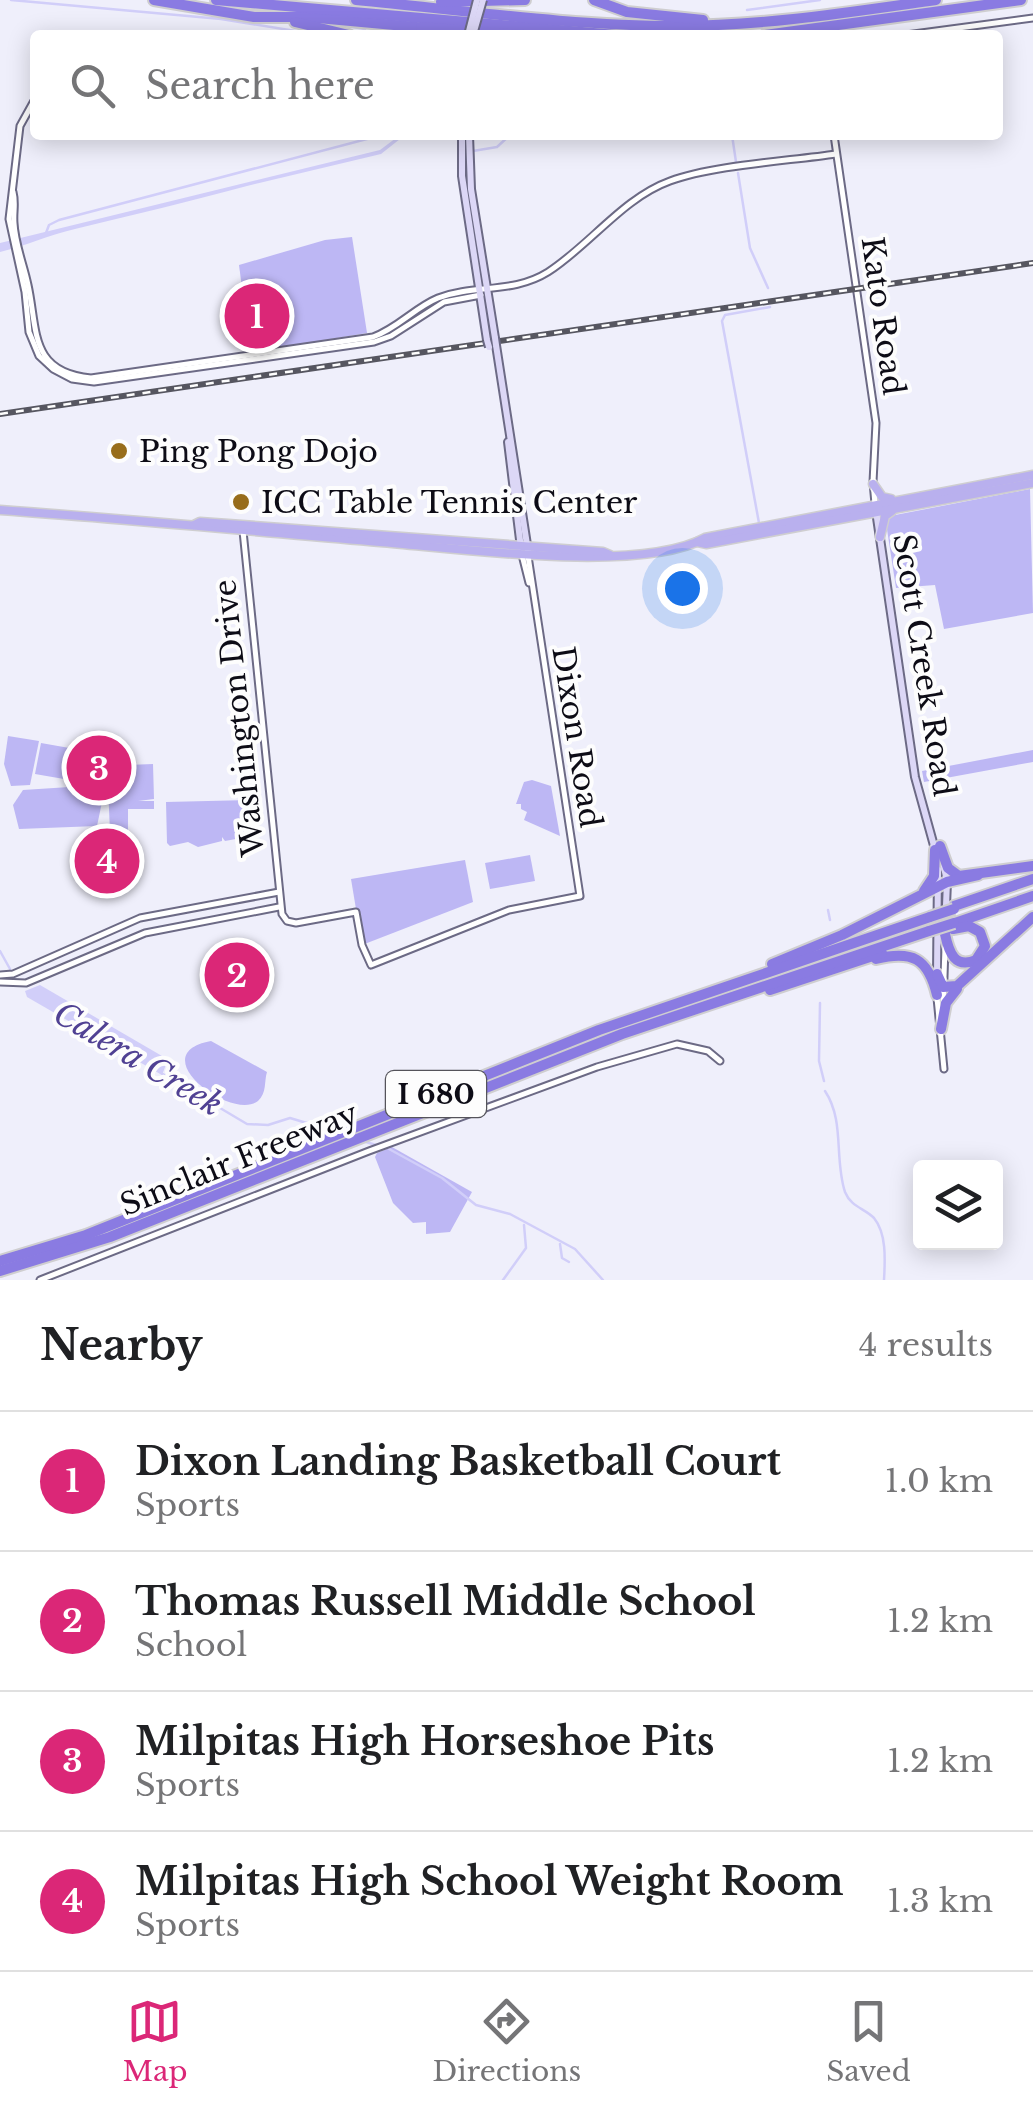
<!DOCTYPE html>
<html lang="en">
<head>
<meta charset="utf-8">
<style>
	:root { --surface:#fff; --page:#f2f2f2; --text:#202124; --muted:#757577; --line:#e0e0e0; --accent:#db2777 }
	body { margin:0; font-family:"Libre Baskerville",serif; background:var(--page); color:var(--text) }
	.controls { position:absolute; right:30px; bottom:30px; display:grid; overflow:hidden; border-radius:10px; box-shadow:0 5px 25px #0003 }
	.controls button { width:90px; height:90px; display:grid; place-items:center; padding:0; border:0; border-bottom:2px solid var(--line); background:var(--surface); color:var(--text); font:50px sans-serif }
	.you { position:absolute; left:682px; top:588px; width:35px; height:35px; margin:-25px; border:8px solid #fff; border-radius:50%; background:#1a73e8; box-shadow:0 0 0 15px #1a73e833 }
	.badge { display:grid; place-items:center; width:65px; height:65px; border-radius:50%; background:var(--accent); color:#fff; font-size:32px; font-weight:700 }
	.pin { position:absolute; translate:-50% -50%; border:5px solid #fff; box-shadow:0 2px 10px #0006 }
	.list { margin:0; padding:0; list-style:none }
	h2 { display:flex; justify-content:space-between; align-items:center; height:130px; margin:0; padding:0 40px; font-size:42px }
	h2 small { font-size:32px; font-weight:400; color:var(--muted) }
	.list li { display:grid; grid-template-columns:65px 1fr auto; gap:30px; align-items:center; box-sizing:border-box; height:140px; padding:0 40px; border-top:2px solid var(--line) }
	.list b { display:block; font-size:38px; white-space:nowrap }
	.list p { margin:0; font-size:32px; white-space:nowrap; color:var(--muted) }
	.list em { font-size:32px; font-style:normal; color:var(--muted) }
	.icon { flex:none; width:55px; height:55px; fill:none; stroke:currentColor; stroke-width:2; stroke-linecap:round; stroke-linejoin:round }
	.map { position:relative; flex:none; width:1033px; height:1280px; overflow:hidden }
	.search { position:absolute; background:var(--surface); box-shadow:0 5px 25px #0003; left:30px; right:30px; top:30px; height:110px; display:flex; align-items:center; gap:25px; box-sizing:border-box; padding:0 35px; border-radius:10px; color:var(--muted); font-size:38px }
	.sheet { height:690px; background:var(--surface) }
	nav { display:flex; justify-content:space-around; align-items:center; box-sizing:border-box; height:140px; border-top:2px solid var(--line); background:var(--surface); font-size:28px; color:var(--muted) }
	nav a { display:grid; justify-items:center; gap:5px }
	nav .on { color:var(--accent) }
	.map>svg:first-child { display:block }
</style>
</head>
<body>
<div class="map">
<svg width="1033" height="1280" viewBox="0 0 1033 1280">
	<rect width="100%" height="100%" fill="#efeffb"/>
	<g fill="#bdb7f4">
		<polygon points="352,237 367,333 254,352 250,349 239,265 325,240"/>
		<polygon points="1030,489 1033,613 944,629 935,585 896,588 886,523 890,516"/>
		<polygon points="8,736 39,741 30,785 11,786 4,764"/>
		<polygon points="41,743 92,752 88,775 93,780 88,779 87,783 35,774"/>
		<polygon points="1033,750 1033,762 924,782 922,771"/>
		<polygon points="125,762 127,793 127,765 153,764 154,799 138,801 154,801 154,809 128,809 128,831 110,832 107,763"/>
		<polygon points="532,780 551,786 560,836 524,820 527,812 521,809 521,804 516,804 524,782"/>
		<polygon points="85,786 95,790 102,802 97,826 19,829 13,805 23,790"/>
		<polygon points="250,800 252,836 225,841 222,837 222,841 198,847 188,842 170,846 167,843 166,802"/>
		<polygon points="530,855 535,881 490,889 485,863"/>
		<polygon points="465,860 473,902 362,945 351,879"/>
		<path d="M211,1041L267,1072C264,1081 267,1093 258,1101C232,1122 141,1054 211,1041Z"/>
		<polygon points="392,1147 472,1192 450,1232 426,1234 426,1222 413,1223 393,1203 375,1157 377,1153"/>
	</g>
	<g fill="#d1cef9">
		<path d="M400,135H405L381,154L247,186C192,201 132,215 75,229C49,235 25,246 0,252V243L380,150Z"/>
		<polygon points="40,985 162,1056 167,1062 162,1075 27,997 25,991"/>
	</g>
	<g fill="none" stroke-linecap="round" stroke-linejoin="round">
		<g stroke="#d1cef9" stroke-width="2.5">
			<polyline points="11,0 221,19 320,35"/>
			<polyline points="747,10 820,0"/>
			<polyline points="334,24 365,29"/>
			<polyline points="732,135 736,162"/>
			<polyline points="473,151 497,147 510,135"/>
			<polyline points="738,173 750,248 768,288"/>
			<polyline points="46,233 49,225 59,220 382,135"/>
			<polyline points="759,523 722,321 725,315 770,307"/>
			<polyline points="828,910 830,920"/>
			<polyline points="0,951 10,969"/>
			<polyline points="820,1003 819,1061 824,1081"/>
			<polyline points="161,1073 247,1124 268,1125 290,1118 310,1124"/>
			<path d="M825,1091C845,1121 834,1159 845,1192C851,1207 864,1208 874,1218C887,1234 885,1261 884,1280"/>
			<polyline points="366,1142 376,1145"/>
			<polyline points="389,1149 442,1178 476,1205 510,1214 575,1249 603,1280"/>
			<polyline points="560,1244 562,1258 569,1262"/>
			<polyline points="503,1280 526,1248 524,1225"/>
		</g>
		<defs>
			<g id="tertiary">
				<polyline points="906,35 1033,18"/>
				<polyline points="35,99 20,126 9,219 25,292 29,332 39,356 53,369 72,379 94,382 374,342 391,336 444,302 481,295"/>
				<polyline points="834,135 876,423 873,482 875,504"/>
				<path d="M13,192C16,203 13,212 14,223C15,244 24,265 28,285C38,330 29,372 91,378L373,337C398,328 414,308 438,298C475,284 513,294 548,272C590,245 623,198 670,181C713,165 789,161 836,154"/>
				<polyline points="243,531 282,914 287,921 296,923 356,912 362,945 371,965 509,910 580,896 528,556"/>
				<polyline points="522,555 529,583"/>
				<polyline points="0,975 13,974 140,918 279,892"/>
				<polyline points="0,982 26,983 145,933 279,907"/>
				<polyline points="937,998 944,1069"/>
				<polyline points="943,1006 945,947"/>
				<polyline points="40,1280 369,1151 597,1067 677,1044 708,1051 720,1061"/>
			</g>
			<g id="secondary">
				<polyline points="462,135 462,176 487,340"/>
				<polyline points="469,135 471,189 495,338"/>
				<polyline points="496,345 528,551"/>
				<polyline points="508,442 521,548"/>
				<polyline points="876,511 915,777 936,853"/>
				<polyline points="944,867 947,882 945,929"/>
				<polyline points="937,974 938,870"/>
			</g>
			<g id="primary">
				<polyline points="873,484 882,497 891,499"/>
				<path d="M0,510C127,519 253,531 380,542C457,548 640,574 705,538L1033,475"/>
				<polyline points="194,525 200,522 242,525 603,552 610,555"/>
				<polyline points="880,537 885,516 892,511"/>
				<polyline points="697,542 706,544 1033,483"/>
			</g>
			<g id="motorway">
				<polyline points="154,0 254,17 307,17 427,28"/>
				<polyline points="216,0 616,35"/>
				<path d="M356,0C462,10 570,26 677,26C763,26 851,12 936,0"/>
				<polyline points="594,0 627,12 703,20"/>
				<polyline points="441,2 525,0"/>
				<polyline points="295,22 349,35"/>
				<polyline points="421,27 524,35"/>
				<polyline points="765,35 1021,0"/>
				<polyline points="940,846 948,868 959,876 1033,866"/>
				<polyline points="924,891 934,876 935,850"/>
				<polyline points="954,906 1033,879"/>
				<polyline points="955,923 1033,896"/>
				<path d="M945,934C949,953 955,969 976,960L985,946L980,932L969,926L953,929"/>
				<path d="M876,959C912,950 928,958 937,995"/>
				<polyline points="772,964 842,935 947,882 978,875"/>
				<polyline points="937,974 943,987 957,986 1033,917"/>
				<polyline points="770,990 882,953"/>
				<polyline points="941,1029 946,1003 957,989"/>
				<polyline points="0,1261 86,1235 599,1030 930,917"/>
				<polyline points="0,1271 110,1237 622,1034 929,931"/>
			</g>
		</defs>
		<use href="#tertiary" stroke="#6c6a85" stroke-width="9"/>
		<use href="#secondary" stroke="#6c6a85" stroke-width="10"/>
		<use href="#primary" stroke="#cfced0" stroke-width="11"/>
		<use href="#motorway" stroke="#cfced0" stroke-width="14"/>
		<use href="#tertiary" stroke="#fff" stroke-width="5"/>
		<use href="#secondary" stroke="#dcd7f6" stroke-width="6"/>
		<use href="#primary" stroke="#b9b0ee" stroke-width="8"/>
		<use href="#motorway" stroke="#8a7be2" stroke-width="10"/>
		<defs>
			<polyline id="rail" points="0,414 1033,263"/>
		</defs>
		<use href="#rail" stroke="#565660" stroke-width="6"/>
		<use href="#rail" stroke="#fdfdfd" stroke-width="2.5" stroke-dasharray="8" stroke-linecap="butt"/>
		<defs>
			<g id="secondary-bridge">
				<polyline points="468,35 477,0"/>
				<polyline points="473,35 483,0"/>
				<polyline points="495,338 496,345"/>
				<polyline points="487,340 489,347"/>
			</g>
			<g id="motorway-bridge">
				<polyline points="930,917 954,909"/>
				<polyline points="929,931 954,923"/>
			</g>
		</defs>
		<use href="#secondary-bridge" stroke="#6c6a85" stroke-width="10" stroke-linecap="butt"/>
		<use href="#motorway-bridge" stroke="#cfced0" stroke-width="14" stroke-linecap="butt"/>
		<use href="#secondary-bridge" stroke="#dcd7f6" stroke-width="6"/>
		<use href="#motorway-bridge" stroke="#8a7be2" stroke-width="10"/>
	</g>
	<g fill="#986d1b" stroke="#fdfdfd" stroke-width="4">
		<circle cx="119" cy="451" r="10"/>
		<circle cx="241" cy="502" r="10"/>
	</g>
	<g text-anchor="middle" dominant-baseline="central" stroke-width="8" stroke-linejoin="round" paint-order="stroke">
		<rect fill="#fdfdfd" stroke="#55545b" stroke-width="2.5" x="386" y="1071" width="100" height="46" rx="8"/>
		<g font-size="28" font-weight="bold" fill="#0d0c16">
			<text x="436" y="1094">I 680</text>
		</g>
		<g font-size="30" fill="#0d0c16" stroke="#fdfdfd">
			<text transform="translate(883 316) rotate(82)">Kato Road</text>
			<text transform="translate(924 665) rotate(81)">Scott Creek Road</text>
			<text transform="translate(239 718) rotate(-96)">Washington Drive</text>
			<text transform="translate(577 737) rotate(81)">Dixon Road</text>
			<text transform="translate(239 1159) rotate(-22)">Sinclair Freeway</text>
		</g>
		<g font-size="30" fill="#0d0c16" stroke="#fdfdfd" text-anchor="start">
			<text x="139" y="451">Ping Pong Dojo</text>
			<text x="261" y="502">ICC Table Tennis Center</text>
		</g>
		<g font-size="32" font-style="italic" fill="#504193" stroke="#fdfdfd">
			<text transform="translate(138 1059) rotate(31)">Calera Creek</text>
		</g>
	</g>
</svg>
<div class="controls">
<button><svg class="icon" aria-label="layers" viewBox="0 0 24 24"><path d="M12 4l9 5-9 5-9-5zM3 14l9 5 9-5"/></svg></button>
</div>
<div class="you"></div>
<div class="pin badge" style="left:257px;top:316px">1</div>
<div class="pin badge" style="left:237px;top:975px">2</div>
<div class="pin badge" style="left:99px;top:768px">3</div>
<div class="pin badge" style="left:107px;top:861px">4</div>
<div class="search"><svg class="icon" aria-label="search" viewBox="0 0 24 24"><circle cx="10" cy="10" r="6"/><path d="M15 15l6 6"/></svg>Search here</div>
</div>
<section class="sheet">
<h2>Nearby<small>4 results</small></h2>
<ul class="list">
<li><span class="badge">1</span><div><b>Dixon Landing Basketball Court</b><p>Sports</p></div><em>1.0 km</em></li>
<li><span class="badge">2</span><div><b>Thomas Russell Middle School</b><p>School</p></div><em>1.2 km</em></li>
<li><span class="badge">3</span><div><b>Milpitas High Horseshoe Pits</b><p>Sports</p></div><em>1.2 km</em></li>
<li><span class="badge">4</span><div><b>Milpitas High School Weight Room</b><p>Sports</p></div><em>1.3 km</em></li>
</ul>
</section>
<nav>
<a class="on"><svg class="icon" aria-label="map" viewBox="0 0 24 24"><path d="M3 6l6-2 6 2 6-2v14l-6 2-6-2-6 2zM9 4v14M15 6v14"/></svg>Map</a>
<a><svg class="icon" aria-label="directions" viewBox="0 0 24 24"><path d="M12 3l9 9-9 9-9-9zM9 14v-3h6M13 9l2 2-2 2"/></svg>Directions</a>
<a><svg class="icon" aria-label="saved" viewBox="0 0 24 24"><path d="M7 4h10v16l-5-4-5 4z"/></svg>Saved</a>
</nav>
</body>
</html>
